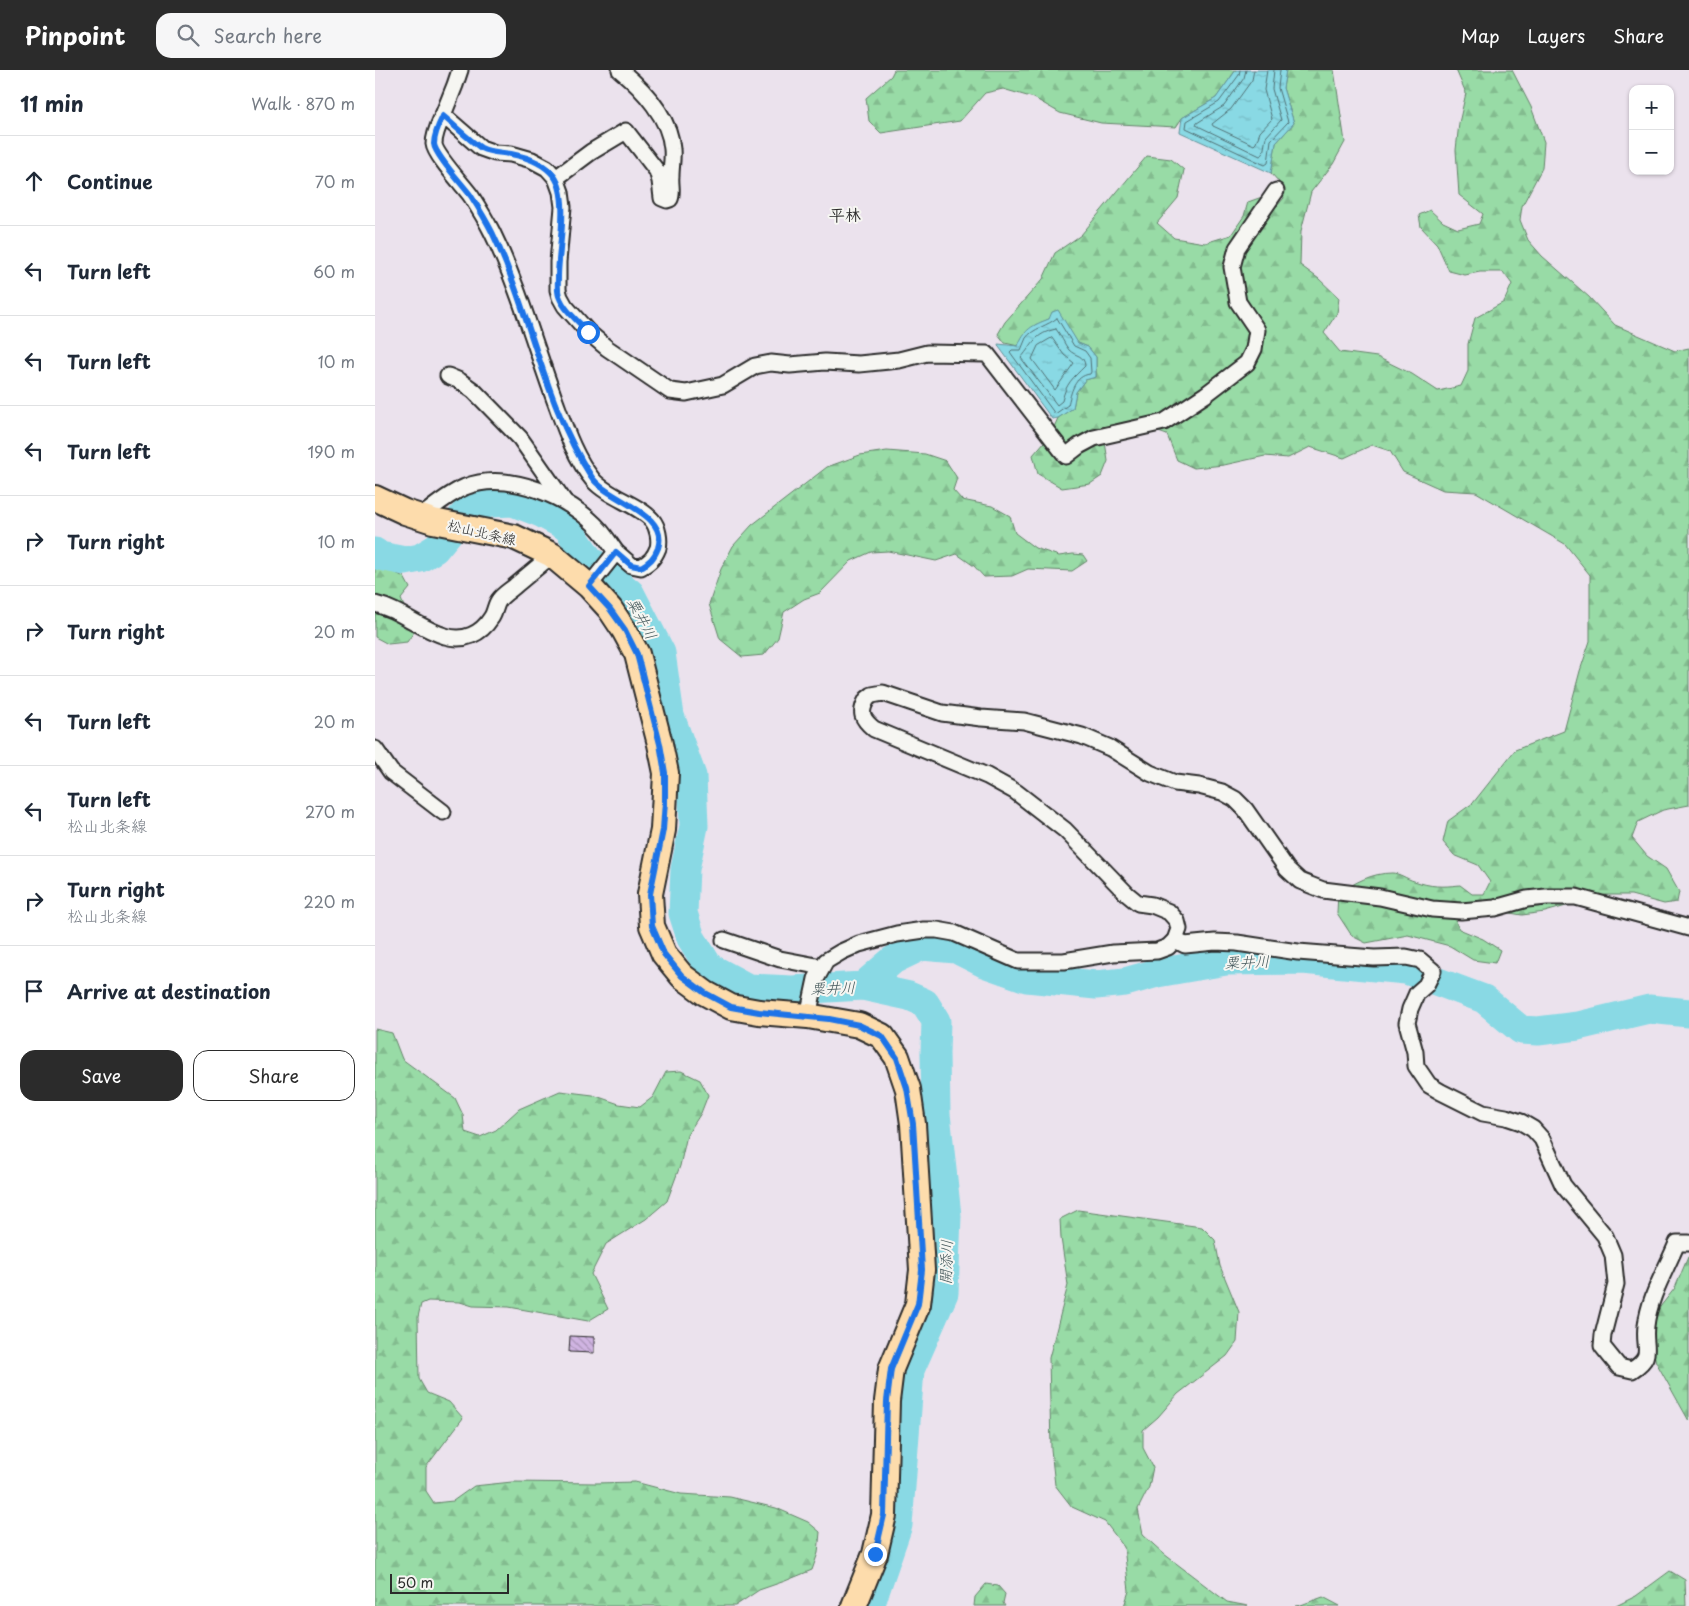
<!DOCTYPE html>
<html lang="en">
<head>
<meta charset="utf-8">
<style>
	:root { --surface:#fff; --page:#f6f6f7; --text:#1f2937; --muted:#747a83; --line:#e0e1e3; --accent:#2b2b2b }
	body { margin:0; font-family:"Playpen Sans","Klee One",sans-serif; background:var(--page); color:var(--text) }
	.controls { position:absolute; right:15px; top:15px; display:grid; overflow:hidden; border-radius:10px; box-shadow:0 1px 4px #0004 }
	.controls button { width:45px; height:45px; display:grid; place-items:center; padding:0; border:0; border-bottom:1px solid var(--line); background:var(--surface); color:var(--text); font:25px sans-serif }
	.scale { position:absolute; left:15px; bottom:12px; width:119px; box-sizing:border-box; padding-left:5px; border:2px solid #2b2b2b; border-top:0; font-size:14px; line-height:18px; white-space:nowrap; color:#2b2b2b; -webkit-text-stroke:4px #f6f6f2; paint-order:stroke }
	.stop { position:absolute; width:15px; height:15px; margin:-11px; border:4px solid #1a73e8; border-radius:50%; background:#fff }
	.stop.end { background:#1a73e8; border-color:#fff; box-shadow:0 1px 5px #0008 }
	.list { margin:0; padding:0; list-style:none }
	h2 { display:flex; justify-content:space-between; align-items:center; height:65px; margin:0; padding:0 20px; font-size:21px }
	h2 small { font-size:16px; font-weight:400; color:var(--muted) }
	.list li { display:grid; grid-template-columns:32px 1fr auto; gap:15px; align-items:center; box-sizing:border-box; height:90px; padding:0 20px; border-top:1px solid var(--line) }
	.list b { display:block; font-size:19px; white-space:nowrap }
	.list p { margin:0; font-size:16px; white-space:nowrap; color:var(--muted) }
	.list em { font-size:16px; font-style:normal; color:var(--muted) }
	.actions { display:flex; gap:10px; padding:15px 20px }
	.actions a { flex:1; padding:11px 0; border:1px solid var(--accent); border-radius:15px; text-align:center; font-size:18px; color:var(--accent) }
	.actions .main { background:var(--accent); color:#fff }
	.icon { flex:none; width:28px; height:28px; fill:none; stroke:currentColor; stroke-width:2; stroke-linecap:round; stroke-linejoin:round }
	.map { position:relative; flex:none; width:1314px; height:1536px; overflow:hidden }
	header { display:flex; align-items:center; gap:30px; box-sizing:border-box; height:70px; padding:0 25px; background:var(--accent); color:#fff }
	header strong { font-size:24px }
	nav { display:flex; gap:28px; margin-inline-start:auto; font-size:18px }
	.search { width:350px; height:45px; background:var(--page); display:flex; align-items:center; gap:12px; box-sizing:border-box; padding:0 18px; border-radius:15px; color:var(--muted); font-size:19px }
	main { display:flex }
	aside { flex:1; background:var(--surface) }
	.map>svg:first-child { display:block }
</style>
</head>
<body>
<header>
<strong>Pinpoint</strong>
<div class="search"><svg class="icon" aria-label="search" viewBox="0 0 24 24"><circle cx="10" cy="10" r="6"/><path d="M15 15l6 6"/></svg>Search here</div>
<nav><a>Map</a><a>Layers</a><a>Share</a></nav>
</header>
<main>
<aside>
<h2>11 min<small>Walk · 870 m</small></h2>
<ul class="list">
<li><svg class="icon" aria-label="ahead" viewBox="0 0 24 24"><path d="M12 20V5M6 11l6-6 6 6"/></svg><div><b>Continue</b></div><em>70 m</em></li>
<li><svg class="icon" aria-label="left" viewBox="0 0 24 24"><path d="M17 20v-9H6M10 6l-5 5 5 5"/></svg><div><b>Turn left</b></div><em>60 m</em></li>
<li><svg class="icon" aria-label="left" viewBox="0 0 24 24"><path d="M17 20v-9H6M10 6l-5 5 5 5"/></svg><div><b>Turn left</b></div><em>10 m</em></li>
<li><svg class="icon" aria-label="left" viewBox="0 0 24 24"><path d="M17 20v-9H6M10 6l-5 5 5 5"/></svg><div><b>Turn left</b></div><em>190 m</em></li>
<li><svg class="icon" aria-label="right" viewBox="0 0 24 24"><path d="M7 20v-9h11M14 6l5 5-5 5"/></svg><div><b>Turn right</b></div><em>10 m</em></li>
<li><svg class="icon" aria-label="right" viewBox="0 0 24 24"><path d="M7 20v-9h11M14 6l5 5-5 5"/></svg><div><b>Turn right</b></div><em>20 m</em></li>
<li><svg class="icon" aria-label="left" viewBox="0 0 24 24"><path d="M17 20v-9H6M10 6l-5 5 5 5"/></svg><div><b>Turn left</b></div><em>20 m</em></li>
<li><svg class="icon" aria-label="left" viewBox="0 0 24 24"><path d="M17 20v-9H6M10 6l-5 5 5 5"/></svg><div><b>Turn left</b><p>松山北条線</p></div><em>270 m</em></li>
<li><svg class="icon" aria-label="right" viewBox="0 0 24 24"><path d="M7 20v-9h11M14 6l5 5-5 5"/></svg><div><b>Turn right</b><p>松山北条線</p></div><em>220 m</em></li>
<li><svg class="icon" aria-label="arrive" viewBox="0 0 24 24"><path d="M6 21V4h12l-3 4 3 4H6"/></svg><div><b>Arrive at destination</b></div></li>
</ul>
<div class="actions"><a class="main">Save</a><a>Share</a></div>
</aside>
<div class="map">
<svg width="1314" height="1536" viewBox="0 0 1314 1536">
	<defs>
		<pattern id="forest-firs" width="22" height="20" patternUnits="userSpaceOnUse" patternTransform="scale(1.25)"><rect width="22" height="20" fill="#98dba6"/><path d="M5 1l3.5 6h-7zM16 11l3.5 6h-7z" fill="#83bc8f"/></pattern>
		<pattern id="water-ripples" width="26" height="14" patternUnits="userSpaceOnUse" patternTransform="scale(1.25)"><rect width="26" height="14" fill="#89d9e4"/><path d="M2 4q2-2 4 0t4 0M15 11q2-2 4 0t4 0" fill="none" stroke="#76bac4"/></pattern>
		<pattern id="building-back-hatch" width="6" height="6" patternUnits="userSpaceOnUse" patternTransform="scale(1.25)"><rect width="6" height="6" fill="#d0b4e2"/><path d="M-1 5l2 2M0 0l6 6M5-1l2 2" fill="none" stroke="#a993b7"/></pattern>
	</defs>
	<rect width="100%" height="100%" fill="#ebe2ed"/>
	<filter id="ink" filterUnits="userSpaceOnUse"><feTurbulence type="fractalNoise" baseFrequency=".02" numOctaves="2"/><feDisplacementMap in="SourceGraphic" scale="10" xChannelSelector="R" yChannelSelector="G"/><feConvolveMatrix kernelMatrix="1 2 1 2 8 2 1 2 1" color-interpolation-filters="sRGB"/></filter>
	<g filter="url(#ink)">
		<g fill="url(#forest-firs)" stroke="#628368">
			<polygon points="519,0 861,0 841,28 807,48 801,57 726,53 685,43 659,28 628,19 610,23 585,51 506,63 494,51 491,28 516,6"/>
			<path d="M911,0H959L970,72L958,94L936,122L926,161L925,195L944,209L964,228L962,243L949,263L965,282L1002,287L1037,304L1063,321L1086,316L1093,301V274L1100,248L1129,232L1137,214L1128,202H1105L1090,205L1074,201L1062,174L1046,157L1044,145L1055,140L1068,152L1083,159L1104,154L1108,144L1084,125L1081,80L1084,53L1091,23L1081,0H1137L1156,37L1169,72L1167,98L1147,136L1145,150L1153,170L1167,186L1214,227L1240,255L1300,281L1314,278V735L1288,740L1263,752L1257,768L1272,786L1291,799L1304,822L1302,832L1289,834L1256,825H1230L1170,842L1147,845L1129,842L1082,845L1081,853L1084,859L1108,869L1125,880L1120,893L1098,890L1075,876L1033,865L991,873L977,866L962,843L963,823C980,813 996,803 1017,803C1024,803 1032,809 1039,811C1056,817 1067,817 1085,815L1097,824H1109L1115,812L1103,795L1079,785L1068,772L1073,751L1098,733L1140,680L1189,661L1205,601L1215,571V505L1190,474L1101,422L1068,420L1028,402L1015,381L997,375L969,388L935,377L913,388L890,386L849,395L819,398L802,390L792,365L764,355L730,372L733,391L727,406L715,414L687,418L663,404L658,385L676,364L683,348L698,338L701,322L710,310L721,307V287L713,277L703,273L696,263L674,249L660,255L643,276L630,273L623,264L630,252L668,209L680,183L706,165L772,86L796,89L809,100L803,128L782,153L799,168L830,173L856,165L869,146L873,132L887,127L902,136L909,128L904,112L896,103L901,73L919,53L908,18Z"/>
			<polygon points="512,381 550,384 571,391 582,408 578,420 587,430 617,436 635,446 640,463 660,478 684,486 698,484 708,485 712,491 697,501 653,499 637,506 609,507 599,496 582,484 561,491 513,481 496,482 476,491 445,523 429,529 409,542 403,568 389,585 367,587 345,569 334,534 346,499 358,476 377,455 452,397 485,385"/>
			<polygon points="0,493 29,507 35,518 26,529 39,562 32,572 13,574 0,567"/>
			<polygon points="0,959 17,963 27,989 80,1028 88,1045 90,1062 105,1067 121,1060 144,1039 185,1021 218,1025 244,1034 265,1037 278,1027 291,1002 306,1001 325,1010 333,1025 326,1043 312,1065 305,1096 292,1131 271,1149 231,1174 216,1204 233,1239 213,1251 134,1237 98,1236 85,1232 53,1231 46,1234 43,1247 44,1309 52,1323 74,1332 88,1348 51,1397 51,1421 59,1433 78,1431 99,1416 137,1412 221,1413 260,1412 306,1424 355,1427 401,1438 433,1452 445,1462 443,1483 437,1500 410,1511 384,1520 360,1536 0,1536"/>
			<polygon points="703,1140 827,1157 840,1170 845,1196 864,1242 862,1272 852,1286 803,1324 783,1347 768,1360 768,1378 778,1397 774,1417 763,1439 768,1465 789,1484 852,1532 873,1536 749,1536 754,1521 749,1477 730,1452 697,1437 680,1415 676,1379 674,1288 693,1215 686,1168 685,1149"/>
			<polygon points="1313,1187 1314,1187 1314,1351 1281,1292 1274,1265 1285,1237 1300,1218"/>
			<polygon points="1295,1501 1310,1510 1311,1536 1241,1536 1261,1526"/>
			<polygon points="611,1514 623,1516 630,1524 628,1533 630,1536 599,1536 600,1527"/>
			<polygon points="948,1527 965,1536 921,1536 923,1536"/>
		</g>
		<g fill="url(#water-ripples)" stroke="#63939a">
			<polygon points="861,0 911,0 908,18 919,53 901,73 896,103 805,62 807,48 841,28"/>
			<path d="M683,240L703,273L713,277L721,287V307L710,310L701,322L698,338L683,348L677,349L624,277L623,274L643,276C649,259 658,255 674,249L677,242Z"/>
		</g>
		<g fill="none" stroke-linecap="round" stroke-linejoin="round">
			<g stroke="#517175" stroke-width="1">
				<polyline points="865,0 864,5 844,32 812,51 811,58 890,95 893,93 896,70 913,52 903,18 905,0"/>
				<polyline points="871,0 869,8 849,36 822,53 821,55 885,86 888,84 891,67 906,50 897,19 899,0"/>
				<polyline points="879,0 877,10 856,39 837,54 838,56 879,75 881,73 885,62 897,49 889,20 892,0"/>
				<path d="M682,248L699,276L710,281L715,288L716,302L715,304C699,306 696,323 693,335L680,344L635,282L637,280H646C648,276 649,272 651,268C657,259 674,255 682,248Z"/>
				<path d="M681,259C686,265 689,274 694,280C701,287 709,284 710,296C698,308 691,313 687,331L682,335L646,288C659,273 659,264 681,259Z"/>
				<polygon points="677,268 689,285 699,293 680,320 657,289 663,276"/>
			</g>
			<g stroke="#89d9e4" stroke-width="29">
				<polyline points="0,482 5,486 30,491 45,488 60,479 91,442 114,433 138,432 166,443 192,457 214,489 255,523 286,583 295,646 317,706 319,756 310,799 308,843 316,868 334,897 373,918 417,920 488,916 518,890 547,876 581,879 609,893 652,908 721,915 750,912 782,903 851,891 928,890 1031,900 1109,929 1146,960 1163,961 1203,956 1274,939 1314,943"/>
				<polyline points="488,916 534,926 550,933 561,951 560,983 561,1044 572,1146 569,1223 535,1300 523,1455 495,1536"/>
			</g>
		</g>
		<polygon fill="url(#building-back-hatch)" stroke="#2b2b2b" points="195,1266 219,1267 219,1283 194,1282"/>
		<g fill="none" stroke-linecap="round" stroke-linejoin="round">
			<defs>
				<g id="street">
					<polyline points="68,45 80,15 85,0"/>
					<path d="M181,108L216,82L251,61L282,101L285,111L287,128L292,130L295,129C298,123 295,113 296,106C296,97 298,88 297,79C295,48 268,19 245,0"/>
					<polyline points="73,306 85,311 99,321 145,368 189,431"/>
					<path d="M46,447C59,436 74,424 90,417C133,400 196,427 225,460C231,467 236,475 241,482"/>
					<path d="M214,516L241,482L256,495L266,497C275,492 279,488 283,478C285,470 283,457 277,450C264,435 233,427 218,410C199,387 189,355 179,328C159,273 143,215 117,162C111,150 103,137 96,126C88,115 60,85 59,74C59,64 64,54 68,45L106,78L120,83L136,84L157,90L172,98L181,108L186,122L188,137L183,192V220L185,227L190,236L213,262L232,278L295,321L311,323L348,315L380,296L396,293L415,295L450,292L484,294L524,290L552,283L612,284L691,386L704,376L719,368L789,352L830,325L872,293L879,279L882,260L863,232L857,197L862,178L901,121"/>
					<path d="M0,534C26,540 45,559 70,566C89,572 106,564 116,548C120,543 120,535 124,530C128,524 136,520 141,515C153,505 165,495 177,485"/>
					<polyline points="0,679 16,702 68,742"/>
					<polyline points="349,870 405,889 447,897"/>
					<path d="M800,870L810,875L840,872L862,873L923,882L999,888L1031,887L1045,890L1058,901L1051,915L1042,923L1035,939L1032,953L1040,982L1041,996L1054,1015L1066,1022L1108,1043L1131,1047L1146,1052L1158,1059L1167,1069L1188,1115L1230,1166L1238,1185L1241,1214L1228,1265L1227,1276L1244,1297L1257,1300C1280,1285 1268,1279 1271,1256C1274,1227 1291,1200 1302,1173H1314"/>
					<path d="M433,946L441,909L451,891L466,882L484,874L522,864L549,860H562L579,863L643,891H689L738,883L782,881L793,877L800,870L804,859L802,851L794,842L777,835L763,833L752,824L690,760L641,722L612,706L499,659C487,649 484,643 492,629L497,625L508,623L567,643L606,648L649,651L707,666L735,678L775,703L800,713L824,716L847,722L860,729L870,739L912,799L925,811L948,820L1005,827L1057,839L1086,841L1120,838L1152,829L1171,827H1201L1314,858"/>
				</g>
				<polyline id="primary" points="0,428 30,442 58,451 139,467 177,485 214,516 235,539 249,560 262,584 285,674 291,703 288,760 275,824 277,856 289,884 307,906 330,923 356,937 384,942 433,946 484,955 507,966 522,987 533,1019 538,1054 547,1200 543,1234 516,1299 512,1331 509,1445 500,1484 479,1536"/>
			</defs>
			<use href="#street" stroke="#2b2b2b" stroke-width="19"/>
			<use href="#primary" stroke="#2b2b2b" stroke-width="28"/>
			<use href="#street" stroke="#f6f6f2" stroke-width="15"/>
			<use href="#primary" stroke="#fddcac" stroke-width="24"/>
		</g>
	</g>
	<g fill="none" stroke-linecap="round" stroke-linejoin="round" filter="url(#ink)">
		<path stroke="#1a73e8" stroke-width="6" d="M213,262C203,251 189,240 184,226C182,220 183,214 183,207C183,181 195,127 179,106C169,93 152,87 136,84C126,82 116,83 106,78C93,69 80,56 68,46C64,54 59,64 59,74C60,85 88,115 96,126C103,137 111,150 117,162C155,240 169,334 216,406C231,431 295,442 283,478C279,488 275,492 266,497L256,495L241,482L214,516L235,539L250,560L262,584L285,674L290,703V731L288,760L275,824L277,856L289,884L307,906L330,923L356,937L384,942L454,949L484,955L507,966L522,988L532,1018L538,1054L547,1200L543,1234L516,1299L512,1331L509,1445L500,1484"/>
	</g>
	<g text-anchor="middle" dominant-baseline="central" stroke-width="4" stroke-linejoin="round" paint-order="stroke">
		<g font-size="14" fill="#2b2b2b" stroke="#f6f6f2">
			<text transform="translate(107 462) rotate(13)">松山北条線</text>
		</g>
		<g font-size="15" font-style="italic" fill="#425659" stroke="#f6f6f2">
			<text transform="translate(268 548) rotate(62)">粟井川</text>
			<text transform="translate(872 891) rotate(-2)">粟井川</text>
			<text transform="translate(458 917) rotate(-1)">粟井川</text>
			<text transform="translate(570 1192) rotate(-88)">開添川</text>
		</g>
		<g font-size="16" font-weight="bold" fill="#2b2b2b" stroke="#f6f6f2">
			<text x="470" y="144">平林</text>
		</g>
	</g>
</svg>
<div class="controls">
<button>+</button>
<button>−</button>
</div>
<div class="scale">50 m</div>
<div class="stop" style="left:213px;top:262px"></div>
<div class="stop end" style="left:500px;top:1484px"></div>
</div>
</main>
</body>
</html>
